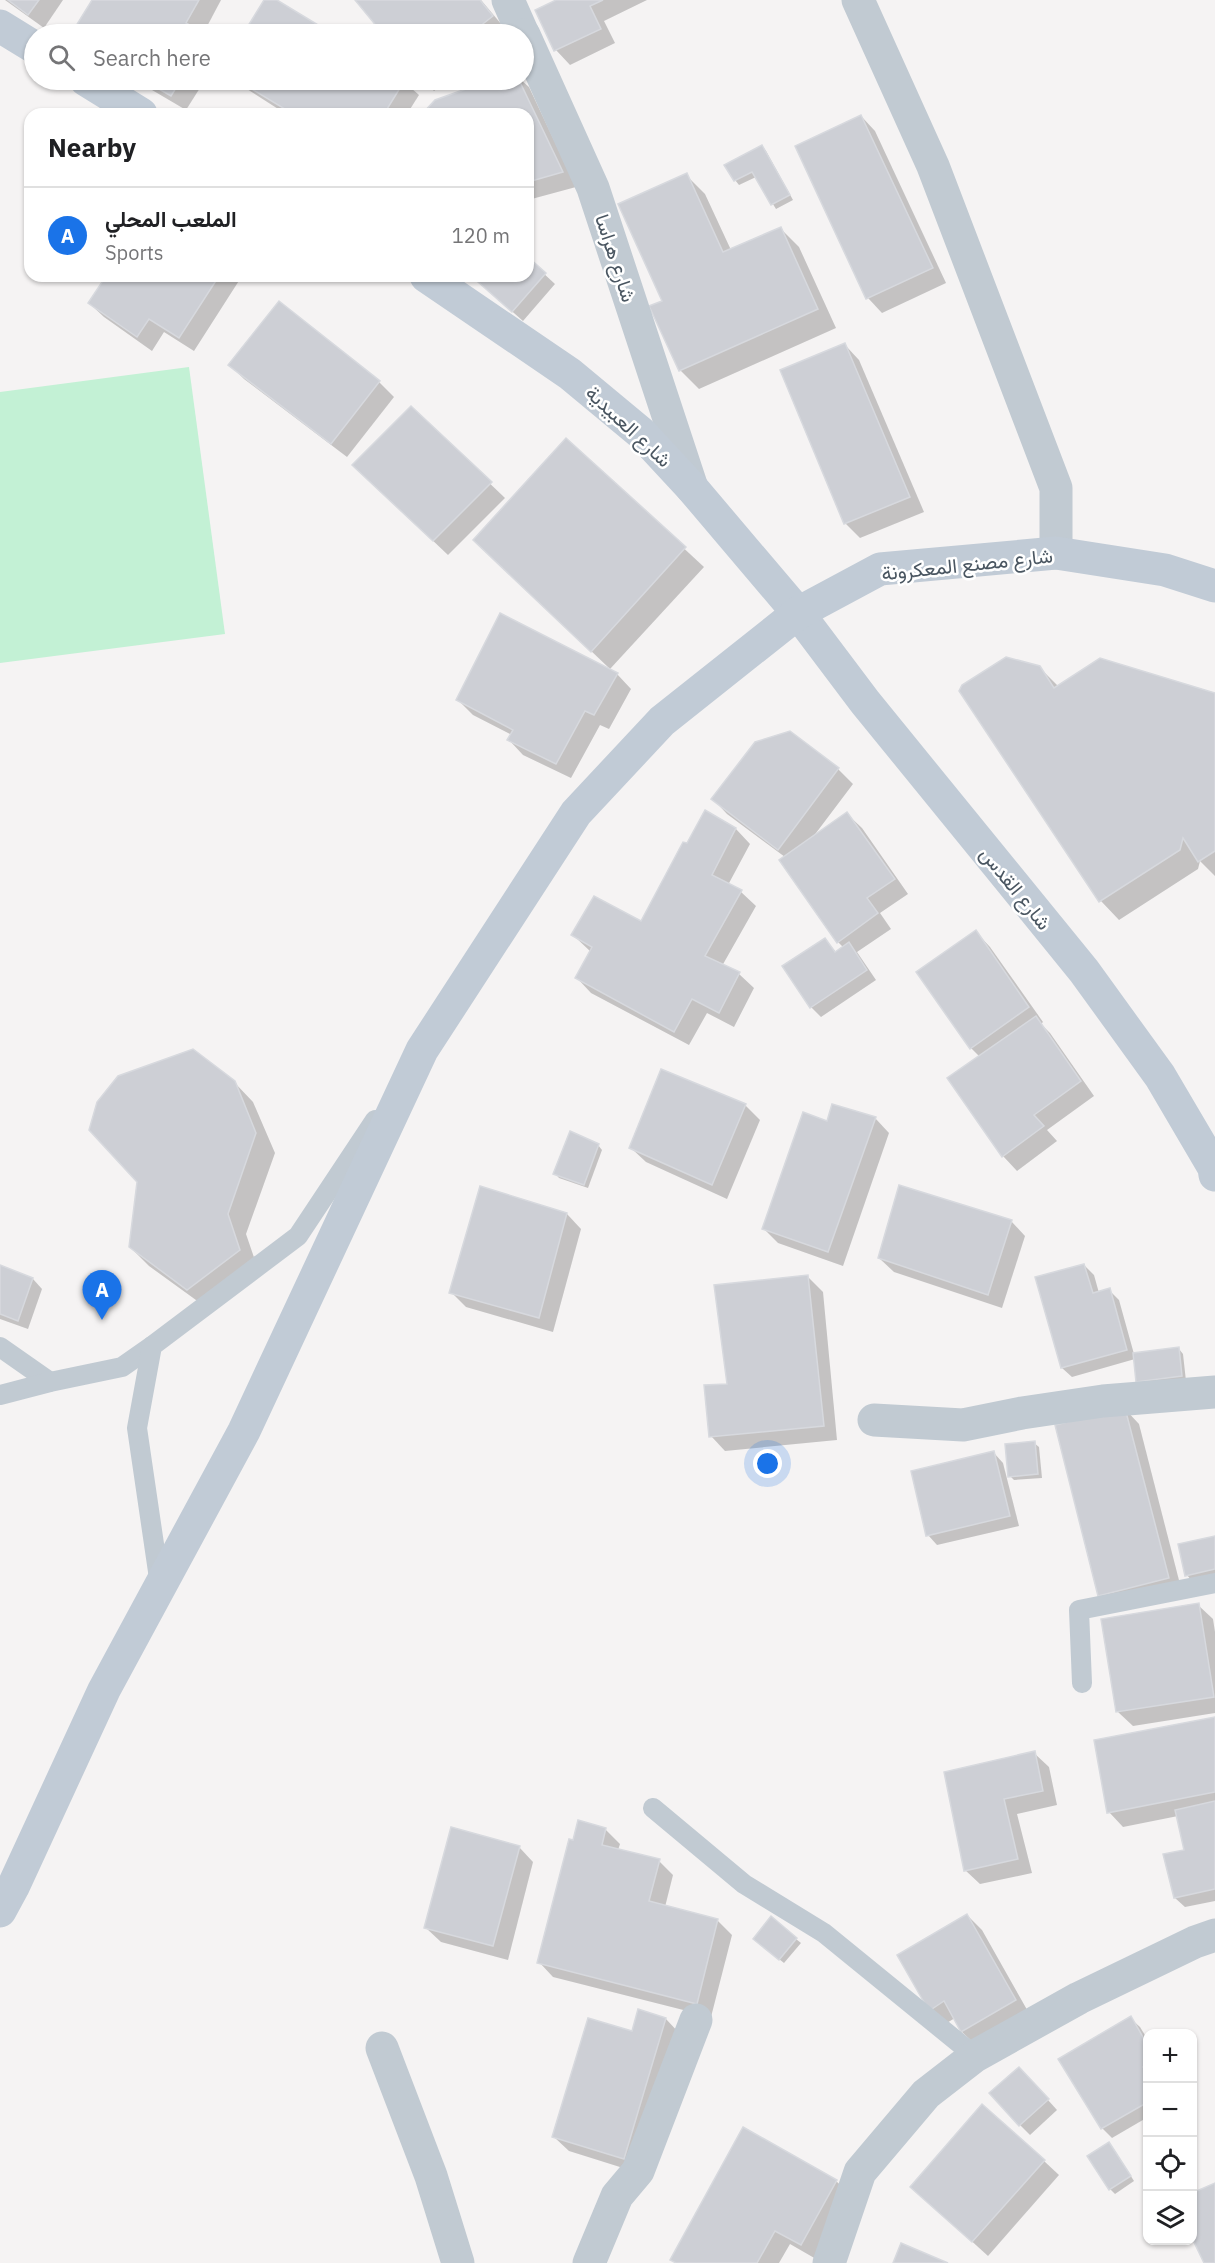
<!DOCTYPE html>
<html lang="en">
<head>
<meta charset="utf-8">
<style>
	:root { --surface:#fff; --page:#f2f2f2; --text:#202124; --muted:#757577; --line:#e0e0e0; --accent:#1a73e8 }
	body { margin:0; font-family:"IBM Plex Sans",Vazirmatn,sans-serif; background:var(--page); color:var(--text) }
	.controls { position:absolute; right:18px; bottom:18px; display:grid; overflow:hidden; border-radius:12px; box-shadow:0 2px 4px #0004 }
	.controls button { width:54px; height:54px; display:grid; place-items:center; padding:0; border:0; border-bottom:2px solid var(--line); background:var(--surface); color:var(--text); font:30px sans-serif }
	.you { position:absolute; left:768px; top:1464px; width:21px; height:21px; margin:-15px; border:4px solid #fff; border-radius:50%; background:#1a73e8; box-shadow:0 0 0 9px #1a73e833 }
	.badge { display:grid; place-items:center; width:39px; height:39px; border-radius:50%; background:var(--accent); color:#fff; font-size:20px; font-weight:700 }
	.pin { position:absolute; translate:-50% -50px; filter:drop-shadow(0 2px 3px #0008) }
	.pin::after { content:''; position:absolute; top:32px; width:21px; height:18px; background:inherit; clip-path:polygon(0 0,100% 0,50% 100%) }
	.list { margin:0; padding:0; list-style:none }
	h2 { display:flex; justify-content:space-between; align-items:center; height:78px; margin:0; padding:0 24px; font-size:26px }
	h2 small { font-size:20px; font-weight:400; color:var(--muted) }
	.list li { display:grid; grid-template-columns:39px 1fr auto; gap:18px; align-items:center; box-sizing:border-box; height:96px; padding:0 24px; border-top:2px solid var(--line) }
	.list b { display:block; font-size:22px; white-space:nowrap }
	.list p { margin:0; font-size:20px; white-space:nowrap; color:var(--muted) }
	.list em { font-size:20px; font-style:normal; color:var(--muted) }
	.icon { flex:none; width:33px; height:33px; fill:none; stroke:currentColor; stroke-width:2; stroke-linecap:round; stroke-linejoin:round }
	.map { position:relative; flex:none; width:1215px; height:2263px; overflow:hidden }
	.search { position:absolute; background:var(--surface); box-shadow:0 2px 4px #0004; left:24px; top:24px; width:510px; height:66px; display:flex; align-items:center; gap:15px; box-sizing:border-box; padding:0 21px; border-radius:33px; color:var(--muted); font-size:22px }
	.panel { position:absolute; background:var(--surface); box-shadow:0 2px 4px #0004; left:24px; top:108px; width:510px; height:174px; border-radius:18px }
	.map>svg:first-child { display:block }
</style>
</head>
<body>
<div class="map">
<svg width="1215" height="2263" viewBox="0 0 1215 2263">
	<rect width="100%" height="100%" fill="#f5f3f3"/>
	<polygon fill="#c3f1d5" points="189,367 225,634 0,663 0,392"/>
	<g fill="#0003">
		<polygon points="5,0 63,0 44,28"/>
		<polygon points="94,0 221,0 203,34 73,34"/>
		<polygon points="266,0 274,0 330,34 245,34"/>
		<polygon points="357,0 481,0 507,31 502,34 385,34"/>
		<polygon points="560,0 647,0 604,21 615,43 570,65 556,50 537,11"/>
		<polygon points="135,80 205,80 186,110"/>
		<polygon points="233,80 402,80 419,95 407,114 286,114"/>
		<polygon points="423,80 448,80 434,91"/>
		<polygon points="495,80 521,80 529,87 576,187 528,200 528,114 424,114 436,101"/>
		<polygon points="861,116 875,131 946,283 882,313 868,298 797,146"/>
		<polygon points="762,146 766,151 793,200 776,209 756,177 739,185 735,180"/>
		<polygon points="686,175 705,194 731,250 780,228 799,247 836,328 699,389 680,370 664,301"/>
		<polygon points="528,259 555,284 523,321 490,292 486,276 528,276"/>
		<polygon points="108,276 242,276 194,351 164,332 152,351 104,317 89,303"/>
		<polygon points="845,345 859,360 924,512 860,538 846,524 782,371"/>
		<polygon points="230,365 379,382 394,397 347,457 244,379"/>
		<polygon points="411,408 505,498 448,555 369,480"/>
		<polygon points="567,440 704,567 610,669 494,558"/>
		<polygon points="1039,667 1059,687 1215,695 1215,876 1200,861 1198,869 1119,920 1101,901 961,691"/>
		<polygon points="617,674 631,689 609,729 600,725 571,778 523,755 509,740 512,735 473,715 458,700"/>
		<polygon points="790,732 838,769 853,784 813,837 847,814 862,828 908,894 880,913 891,929 857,952 876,980 821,1017 811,1007 784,967 825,940 837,953 844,948 838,942 785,857 727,814 713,799"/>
		<polygon points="705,812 736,829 750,844 728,885 741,892 756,906 722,966 739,974 754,988 734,1027 707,1013 689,1045 591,993 577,978 591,952 573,935 642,923"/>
		<polygon points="976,932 990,947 1043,1022 1041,1024 1050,1033 1094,1096 1047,1130 1057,1141 1017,1171 1003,1156 980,1057 971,1048"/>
		<polygon points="234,1082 253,1102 275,1153 246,1234 258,1269 207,1308 149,1266 130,1247 138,1182"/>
		<polygon points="745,1105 760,1120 727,1199 646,1162 631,1148"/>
		<polygon points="875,1118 889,1133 843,1266 778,1243 764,1229 828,1123"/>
		<polygon points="598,1145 602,1150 588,1188 559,1178 555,1173"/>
		<polygon points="567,1214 581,1229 553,1332 466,1307 451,1292"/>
		<polygon points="1011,1221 1025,1236 1002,1308 894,1272 879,1258"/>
		<polygon points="1084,1265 1094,1275 1099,1293 1109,1290 1119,1300 1134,1354 1179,1349 1183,1354 1186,1381 1143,1386 1138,1381 1135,1359 1072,1377 1062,1368"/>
		<polygon points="0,1267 33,1279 42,1289 28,1329 0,1319"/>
		<polygon points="808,1277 823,1292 837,1440 725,1451 711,1436 729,1385"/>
		<polygon points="1125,1409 1139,1424 1182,1592 1114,1609 1100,1595"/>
		<polygon points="1034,1443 1039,1447 1042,1478 1014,1480 1010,1476"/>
		<polygon points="994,1453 1003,1463 1019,1526 937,1545 928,1535"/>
		<polygon points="1215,1537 1215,1575 1191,1580 1187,1575"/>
		<polygon points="1198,1605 1213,1619 1215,1632 1215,1713 1133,1726 1118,1712"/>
		<polygon points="1215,1719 1215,1901 1185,1907 1175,1898 1186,1851 1178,1816 1123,1827 1109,1812"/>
		<polygon points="1034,1753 1049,1767 1057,1805 1017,1814 1032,1873 980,1884 965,1870 946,1773"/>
		<polygon points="605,1829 620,1844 618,1850 659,1861 673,1875 665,1907 717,1920 732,1935 711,2017 553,1977 539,1962 574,1842"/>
		<polygon points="519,1847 533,1862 508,1960 441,1942 426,1928"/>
		<polygon points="967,1915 982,1930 1030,2015 977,2046 962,2032 955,2018 945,2024 931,2010"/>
		<polygon points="796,1939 801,1943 784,1963 759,1943"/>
		<polygon points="639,2011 666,2019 680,2034 639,2173 569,2151 554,2137 633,2033"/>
		<polygon points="1130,2018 1140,2027 1148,2040 1148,2117 1112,2138 1102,2128"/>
		<polygon points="1029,2079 1057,2110 1030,2135 1020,2125"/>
		<polygon points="1113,2148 1134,2181 1115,2194 1110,2189"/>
		<polygon points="1044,2161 1059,2175 988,2256 912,2187"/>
		<polygon points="836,2181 851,2195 816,2259 790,2244 779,2263 676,2263 672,2259"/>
	</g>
	<g fill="#cdcfd5" stroke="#d7d9de" stroke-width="1.5">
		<polygon points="8,0 39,0 28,15"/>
		<polygon points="92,0 199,0 186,23 206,34 71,34"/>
		<polygon points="264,0 277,0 333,34 243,34"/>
		<polygon points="355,0 480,0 493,16 470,34 383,34"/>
		<polygon points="556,0 603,0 590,6 601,29 554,51 535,10"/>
		<polygon points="143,80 181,80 171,96"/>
		<polygon points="237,80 405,80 384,114 293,114"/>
		<polygon points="491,80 519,80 563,172 528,182 528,114 422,114 435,100"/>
		<polygon points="861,115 933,268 866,299 795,146"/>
		<polygon points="762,145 790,195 771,205 752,172 734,181 724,165"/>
		<polygon points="687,173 723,252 781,227 818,309 679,371 649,306 662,301 618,204"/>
		<polygon points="528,257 546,273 512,312 478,282 484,276 528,276"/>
		<polygon points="106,276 219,276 179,338 149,319 137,337 88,303"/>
		<polygon points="279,301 380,381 331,444 228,365"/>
		<polygon points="845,343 910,497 844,524 780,370"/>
		<polygon points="411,406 492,482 433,541 352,465"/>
		<polygon points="566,438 686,547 591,652 473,540"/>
		<polygon points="500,613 618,673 594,715 585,711 556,764 507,740 513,730 456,700"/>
		<polygon points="1006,657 1040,666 1054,688 1100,658 1215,693 1215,851 1198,862 1183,838 1180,850 1099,902 959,691 962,685"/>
		<polygon points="790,731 839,768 778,850 711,799 755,742"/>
		<polygon points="705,810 736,828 712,875 742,890 705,956 740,972 719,1013 692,999 674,1032 575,978 592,947 571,935 594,896 641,921 683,842 687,843"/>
		<polygon points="847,812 895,879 867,898 878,913 837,943 779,860"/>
		<polygon points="976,930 1029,1007 970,1049 916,972"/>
		<polygon points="825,938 835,952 849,942 867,970 810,1008 782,966"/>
		<polygon points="1036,1016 1081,1081 1034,1115 1044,1126 1002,1157 947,1078"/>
		<polygon points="193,1049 235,1081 256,1133 228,1214 240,1250 187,1290 129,1247 137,1182 89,1130 97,1102 118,1076"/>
		<polygon points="661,1069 746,1104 712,1185 629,1148"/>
		<polygon points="832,1104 876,1117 828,1252 762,1229 803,1112 827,1121"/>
		<polygon points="570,1131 599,1144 584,1185 553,1174"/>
		<polygon points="899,1185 1012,1220 988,1295 878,1258"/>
		<polygon points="480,1186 567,1213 539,1318 449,1293"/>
		<polygon points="1084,1264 1093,1293 1110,1288 1127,1350 1061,1368 1035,1277"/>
		<polygon points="0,1265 33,1278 18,1321 0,1314"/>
		<polygon points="808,1275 824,1426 709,1437 704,1385 727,1384 714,1285"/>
		<polygon points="1179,1347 1182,1376 1136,1382 1133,1353"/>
		<polygon points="1125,1408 1169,1578 1098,1596 1055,1425"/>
		<polygon points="1035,1441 1038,1474 1008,1477 1005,1444"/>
		<polygon points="994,1451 1010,1516 926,1536 911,1471"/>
		<polygon points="1215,1536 1215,1569 1185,1576 1178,1544"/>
		<polygon points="1199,1603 1214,1697 1116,1712 1101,1619"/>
		<polygon points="1215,1717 1215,1792 1107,1813 1094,1740"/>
		<polygon points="1035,1751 1043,1791 1004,1799 1018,1859 964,1871 944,1772"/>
		<polygon points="1215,1801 1215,1889 1174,1898 1163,1854 1184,1850 1175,1810"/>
		<polygon points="578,1820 606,1828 602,1845 660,1859 649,1901 718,1919 697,2004 537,1963 569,1839 573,1840"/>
		<polygon points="451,1827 520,1846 493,1946 424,1928"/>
		<polygon points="967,1914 1016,2000 961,2032 944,2001 929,2011 897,1955"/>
		<polygon points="771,1916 797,1938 779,1960 753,1939"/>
		<polygon points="638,2009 666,2018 624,2159 552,2137 588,2018 632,2031"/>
		<polygon points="1131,2016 1148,2046 1148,2064 1143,2067 1148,2074 1148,2102 1101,2129 1058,2059"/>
		<polygon points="1019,2067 1049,2099 1019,2126 989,2093"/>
		<polygon points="982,2104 1045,2160 972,2242 910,2187"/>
		<polygon points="743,2127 837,2180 801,2245 775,2231 757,2263 676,2263 670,2260"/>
		<polygon points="1109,2142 1131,2176 1109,2190 1087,2156"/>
		<polygon points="1215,2183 1215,2263 1204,2263 1192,2238 1192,2193"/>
		<polygon points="901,2243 948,2263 893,2263"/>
	</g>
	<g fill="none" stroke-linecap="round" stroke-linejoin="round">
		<g stroke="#c1cad2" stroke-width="20">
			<polyline points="0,1347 50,1382"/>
			<polyline points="0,1395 50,1382 122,1367 152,1346"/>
			<polyline points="160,1585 137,1428 152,1346 298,1236 375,1120"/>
			<polyline points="1082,1683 1079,1610 1215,1583"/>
			<polyline points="653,1808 744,1884 824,1933 975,2056"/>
		</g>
		<g stroke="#c1cad2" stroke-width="33">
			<polyline points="508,0 523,34"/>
			<polyline points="858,0 933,166 1056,488 1056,553"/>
			<polyline points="524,35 593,188 692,488"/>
			<polyline points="874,1420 963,1425 1022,1413 1103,1401 1215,1392"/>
			<polyline points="382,2048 431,2176 458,2263"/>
			<polyline points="589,2263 617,2196 638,2171 696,2020"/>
			<polyline points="829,2263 860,2172 926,2094 975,2056 1079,1998 1195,1942 1215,1935"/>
		</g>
		<g stroke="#c1cbd6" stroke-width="33">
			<polyline points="0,26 34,47"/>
			<polyline points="86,80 141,114"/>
			<polyline points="426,276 570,374 641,433 692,488 798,613 865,702 1084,971 1160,1076 1214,1168 1215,1175"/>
			<polyline points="0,1911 13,1887 104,1690 244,1431 422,1050 576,813 662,721 798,613 880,569 1056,553 1165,570 1215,586"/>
		</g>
	</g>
	<g text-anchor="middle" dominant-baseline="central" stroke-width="5" stroke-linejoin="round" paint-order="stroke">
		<g font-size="20" fill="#4a5661" stroke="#fff">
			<text transform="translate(616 258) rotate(72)">شارع هراسا</text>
			<text transform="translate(629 426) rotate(43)">شارع العبيدية</text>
			<text transform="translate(967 564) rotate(-6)">شارع مصنع المعكرونة</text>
			<text transform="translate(1016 888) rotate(51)">شارع القدس</text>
		</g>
	</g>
</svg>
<div class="controls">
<button>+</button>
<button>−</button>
<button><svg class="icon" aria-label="locate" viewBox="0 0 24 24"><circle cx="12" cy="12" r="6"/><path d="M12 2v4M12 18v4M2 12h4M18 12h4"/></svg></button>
<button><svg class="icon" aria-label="layers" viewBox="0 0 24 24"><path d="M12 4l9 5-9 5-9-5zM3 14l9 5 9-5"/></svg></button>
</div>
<div class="you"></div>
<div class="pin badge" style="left:102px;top:1320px">A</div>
<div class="search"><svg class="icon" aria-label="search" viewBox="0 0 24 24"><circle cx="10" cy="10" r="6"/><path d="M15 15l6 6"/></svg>Search here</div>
<section class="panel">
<h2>Nearby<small></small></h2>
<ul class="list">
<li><span class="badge">A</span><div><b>الملعب المحلي</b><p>Sports</p></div><em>120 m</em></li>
</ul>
</section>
</div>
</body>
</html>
